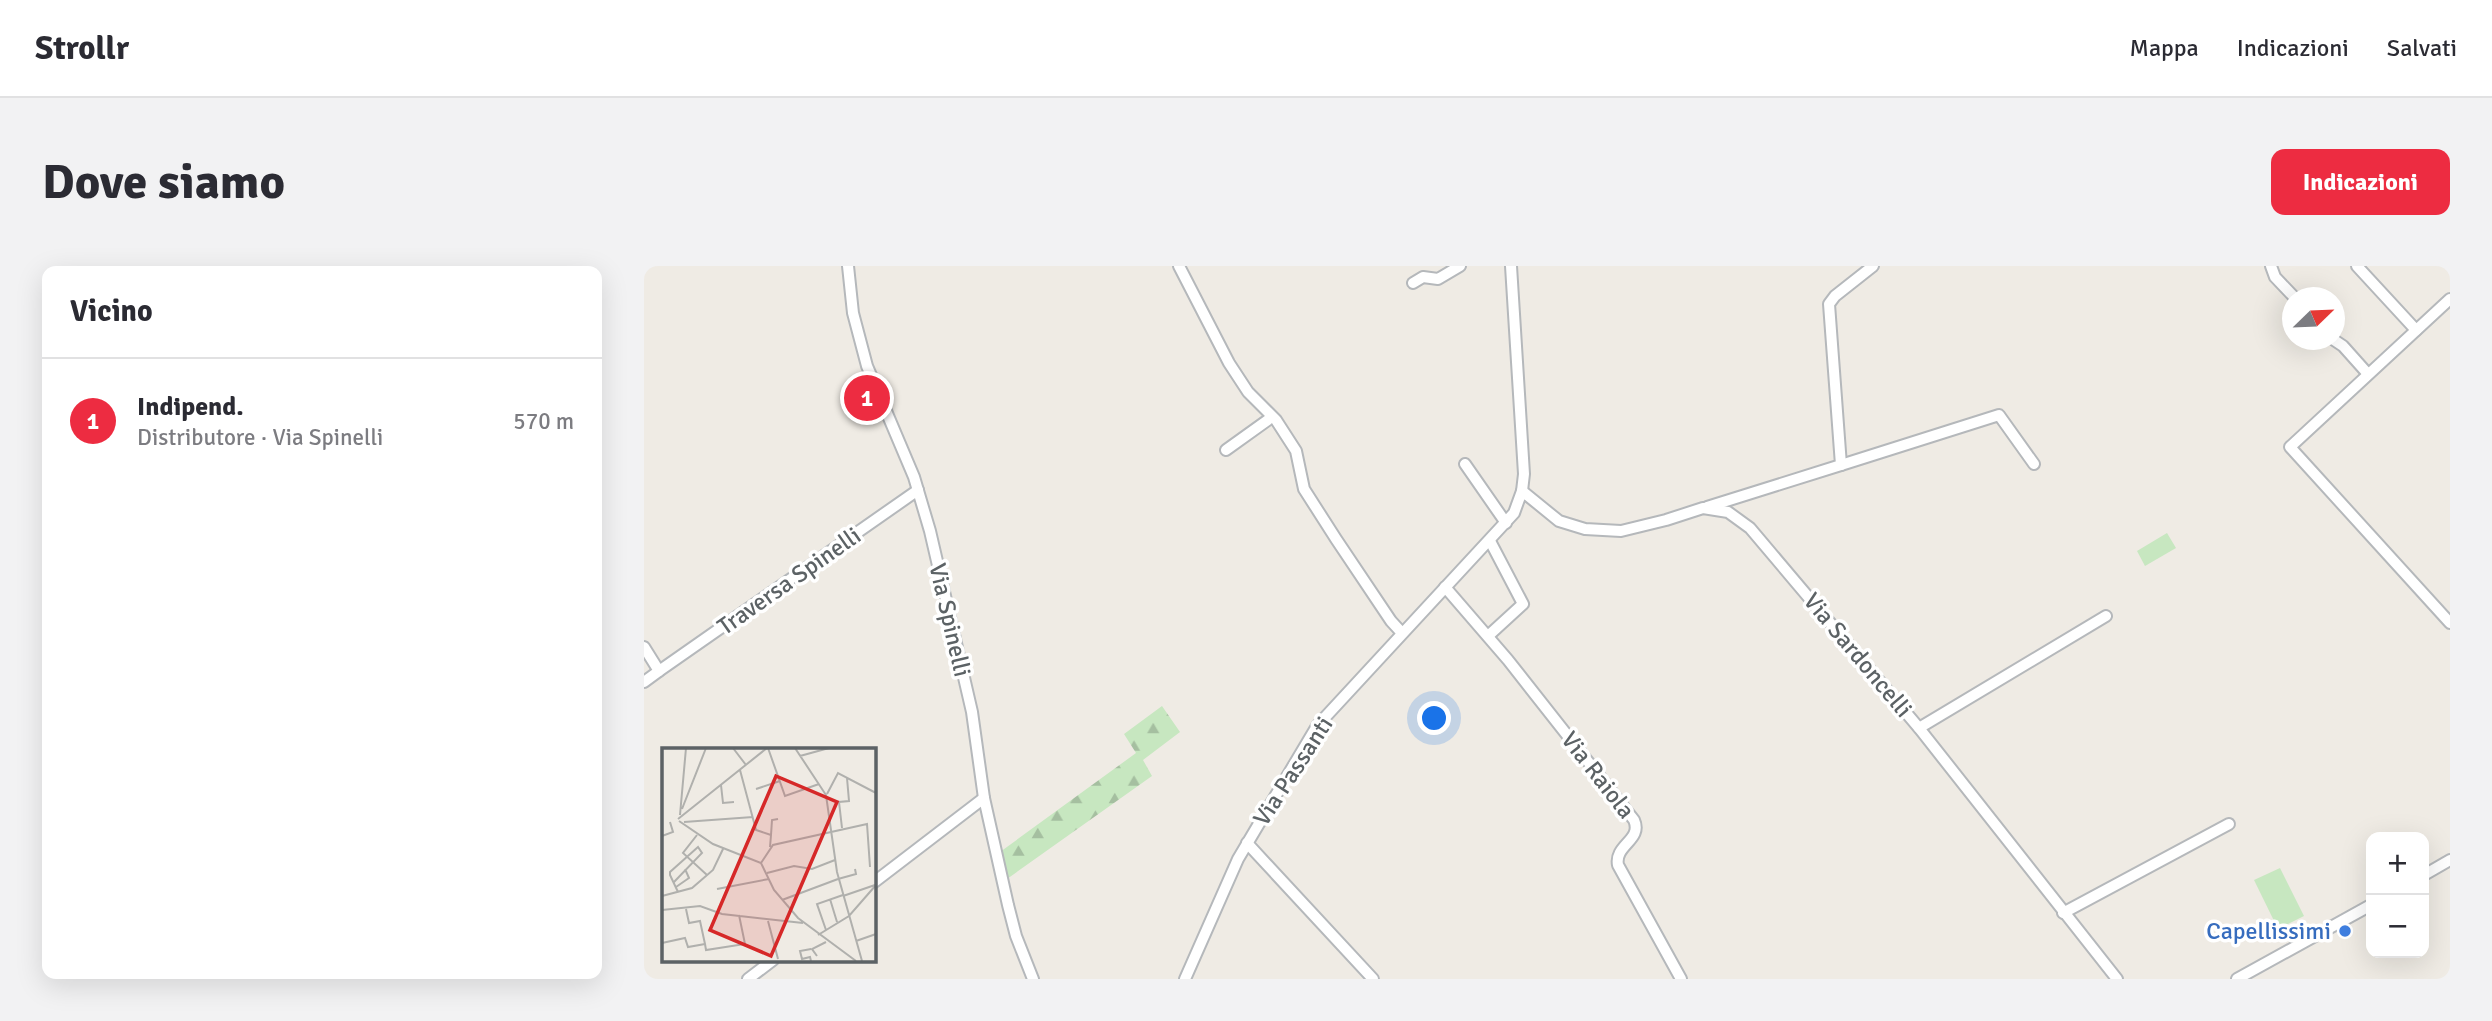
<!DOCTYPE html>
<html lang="it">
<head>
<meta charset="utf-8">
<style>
	:root { --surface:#fff; --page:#f2f2f3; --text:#2b2b33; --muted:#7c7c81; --line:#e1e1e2; --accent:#ed2c41 }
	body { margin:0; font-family:Signika,sans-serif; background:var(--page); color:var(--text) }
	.controls { position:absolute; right:21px; bottom:21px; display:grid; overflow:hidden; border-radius:14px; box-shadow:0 7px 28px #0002 }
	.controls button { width:63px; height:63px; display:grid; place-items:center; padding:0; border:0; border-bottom:2px solid var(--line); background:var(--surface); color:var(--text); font:35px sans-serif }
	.compass { position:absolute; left:1638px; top:21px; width:63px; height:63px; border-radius:50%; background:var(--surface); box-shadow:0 7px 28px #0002; rotate:67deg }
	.you { position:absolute; left:791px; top:453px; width:24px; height:24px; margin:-18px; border:5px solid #fff; border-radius:50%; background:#1a73e8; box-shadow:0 0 0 10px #1a73e833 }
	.badge { display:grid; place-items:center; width:46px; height:46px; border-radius:50%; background:var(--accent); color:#fff; font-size:23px; font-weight:700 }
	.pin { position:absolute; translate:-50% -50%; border:4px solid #fff; box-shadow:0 2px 7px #0006 }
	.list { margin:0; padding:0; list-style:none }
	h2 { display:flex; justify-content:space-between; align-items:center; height:91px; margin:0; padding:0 28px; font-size:30px }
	h2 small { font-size:23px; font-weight:400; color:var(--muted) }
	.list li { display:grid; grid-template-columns:46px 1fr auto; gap:21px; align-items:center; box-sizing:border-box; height:126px; padding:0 28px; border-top:2px solid var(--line) }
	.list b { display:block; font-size:26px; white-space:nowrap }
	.list p { margin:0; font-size:23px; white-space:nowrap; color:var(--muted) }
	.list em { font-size:23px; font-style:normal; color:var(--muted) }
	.map { position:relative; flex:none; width:1806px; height:713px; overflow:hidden; border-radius:14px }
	header { display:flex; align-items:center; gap:42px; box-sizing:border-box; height:98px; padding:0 35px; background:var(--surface); border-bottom:2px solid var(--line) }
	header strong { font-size:33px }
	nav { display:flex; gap:38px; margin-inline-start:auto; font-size:24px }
	.intro { display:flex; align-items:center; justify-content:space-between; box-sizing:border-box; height:168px; padding:0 42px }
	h1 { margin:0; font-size:49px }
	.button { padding:18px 32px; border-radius:14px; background:var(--accent); color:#fff; font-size:24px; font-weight:700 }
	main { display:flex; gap:42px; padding:0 42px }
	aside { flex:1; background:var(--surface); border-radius:14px; box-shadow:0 7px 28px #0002 }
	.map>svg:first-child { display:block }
</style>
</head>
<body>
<header>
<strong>Strollr</strong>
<nav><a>Mappa</a><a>Indicazioni</a><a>Salvati</a></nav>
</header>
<div class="intro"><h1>Dove siamo</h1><a class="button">Indicazioni</a></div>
<main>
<aside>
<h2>Vicino<small></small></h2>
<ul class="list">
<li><span class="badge">1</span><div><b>Indipend.</b><p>Distributore · Via Spinelli</p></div><em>570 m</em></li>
</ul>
</aside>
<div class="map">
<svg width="1806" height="713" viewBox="0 0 1806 713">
	<defs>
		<pattern id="forest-firs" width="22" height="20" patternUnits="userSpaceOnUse" patternTransform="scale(1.75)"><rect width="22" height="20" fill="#c7e7c0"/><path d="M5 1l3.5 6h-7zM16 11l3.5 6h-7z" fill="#a5bfa0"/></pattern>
	</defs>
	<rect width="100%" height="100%" fill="#efebe4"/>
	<g fill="#c7e7c0">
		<polygon points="1523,267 1532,282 1501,300 1493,285"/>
		<polygon points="1636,602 1660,650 1634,663 1610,614"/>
	</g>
	<polygon fill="url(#forest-firs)" points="518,440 536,466 499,494 508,510 363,613 356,586 492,487 480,468"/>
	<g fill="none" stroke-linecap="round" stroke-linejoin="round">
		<defs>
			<g id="minor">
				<polyline points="204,0 209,47 223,100 270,211 286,265 328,446 340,532 364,639 372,670 389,713"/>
				<polyline points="535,0 585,97 604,126 632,154 652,185 660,223 692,273 747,355 758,367"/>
				<polyline points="1627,0 1631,11 1651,32"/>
				<polyline points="1713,0 1772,64"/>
				<polyline points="769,17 779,11 794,13 816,0"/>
				<polyline points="1806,33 1646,181 1806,357"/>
				<polyline points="1690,74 1699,80 1724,108"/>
				<polyline points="582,184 628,151"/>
				<polyline points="821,198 862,257"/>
				<polyline points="1197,199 1355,149 1390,198"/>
				<polyline points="878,225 915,255 941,263 977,265 1022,254 1059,242 1084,246 1106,262 1275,462 1473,713"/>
				<polyline points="1063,241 1197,199 1185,38 1191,30 1229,0"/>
				<path d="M801,321L864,394L990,554C999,574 970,579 974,599L1037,713"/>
				<polyline points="844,370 879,338 846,275"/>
				<polyline points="0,381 15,405 274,224"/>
				<polyline points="0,416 15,405"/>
				<polyline points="1275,462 1462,350"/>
				<polyline points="603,577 729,713"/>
				<polyline points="1780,609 1806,594"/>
				<polyline points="229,617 340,532"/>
				<polyline points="1419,647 1585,558"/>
				<polyline points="104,713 129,694"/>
				<polyline points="541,713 594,593 673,460 870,247 878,225 880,208 867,0"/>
				<polyline points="1593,713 1727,639"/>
			</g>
		</defs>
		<use href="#minor" stroke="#b5b8bb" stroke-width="14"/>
		<use href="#minor" stroke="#fff" stroke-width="10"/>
	</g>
	<circle fill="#3f7fe0" stroke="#fff" stroke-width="2.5" cx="1701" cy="665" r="7"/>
	<g text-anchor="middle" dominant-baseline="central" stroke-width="7" stroke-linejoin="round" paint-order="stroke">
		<g font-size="24" fill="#5c6265" stroke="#fff">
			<text transform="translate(145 315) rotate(-35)">Traversa Spinelli</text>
			<text transform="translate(306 354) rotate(77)">Via Spinelli</text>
			<text transform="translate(1214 389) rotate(50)">Via Sardoncelli</text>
			<text transform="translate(649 505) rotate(-57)">Via Passanti</text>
			<text transform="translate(954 509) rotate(52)">Via Raiola</text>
		</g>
		<g font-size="24" fill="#366cbe" stroke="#fff" text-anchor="end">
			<text x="1687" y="665">Capellissimi</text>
		</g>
	</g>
	<g transform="translate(18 482)">
		<rect width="214" height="214" fill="#efebe4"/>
		<path fill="none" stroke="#b0b0ad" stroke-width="2" d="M71,0L84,17M106,0L123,48L157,36M133,0L164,47L175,124L200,213M138,8L167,0M78,22L94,82L109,87L108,99M59,37L61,55L72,54M94,41L118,33M165,46L176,25L214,45M20,61L44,0M18,67L24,0M16,71L105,0M17,73L51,96L99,115L112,142L136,170L194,213M22,74L91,69M180,80L177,54L187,53L185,30M35,87L21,105L45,127M109,87L110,72L116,71M0,88L11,84L8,74M99,115L111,97L205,76L208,119M105,125L132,118L150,121L173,112M176,131L194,126L193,121M12,134L40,105L36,99L8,124V127L16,144M14,139L27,130L23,121M55,141L107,131M0,148L30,140L51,122L61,101M181,148L213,137M168,151L175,174M120,152L176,131M24,161L27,175L38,173L43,196M0,162L38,158L60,166L141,175M106,173L116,211M164,182L155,156L181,147M156,187L187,168L214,137M194,193L214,186M0,195L23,190L26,199L43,196M43,196L44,202L83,196L77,167M155,208L150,201L164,194M149,213L148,209L140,211L138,203L149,201"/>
		<path fill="#d62828" fill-opacity="0.15" stroke="#d62828" stroke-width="3.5" d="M114,28L175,54L109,208L48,182Z"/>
		<rect width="214" height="214" fill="none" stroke="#5c6265" stroke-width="3.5"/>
	</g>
</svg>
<div class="controls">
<button>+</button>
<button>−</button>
</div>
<svg class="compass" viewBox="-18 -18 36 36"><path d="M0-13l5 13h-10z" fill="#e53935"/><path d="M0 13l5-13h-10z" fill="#7c7c81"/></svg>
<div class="you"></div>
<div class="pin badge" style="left:223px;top:132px">1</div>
</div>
</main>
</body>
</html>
